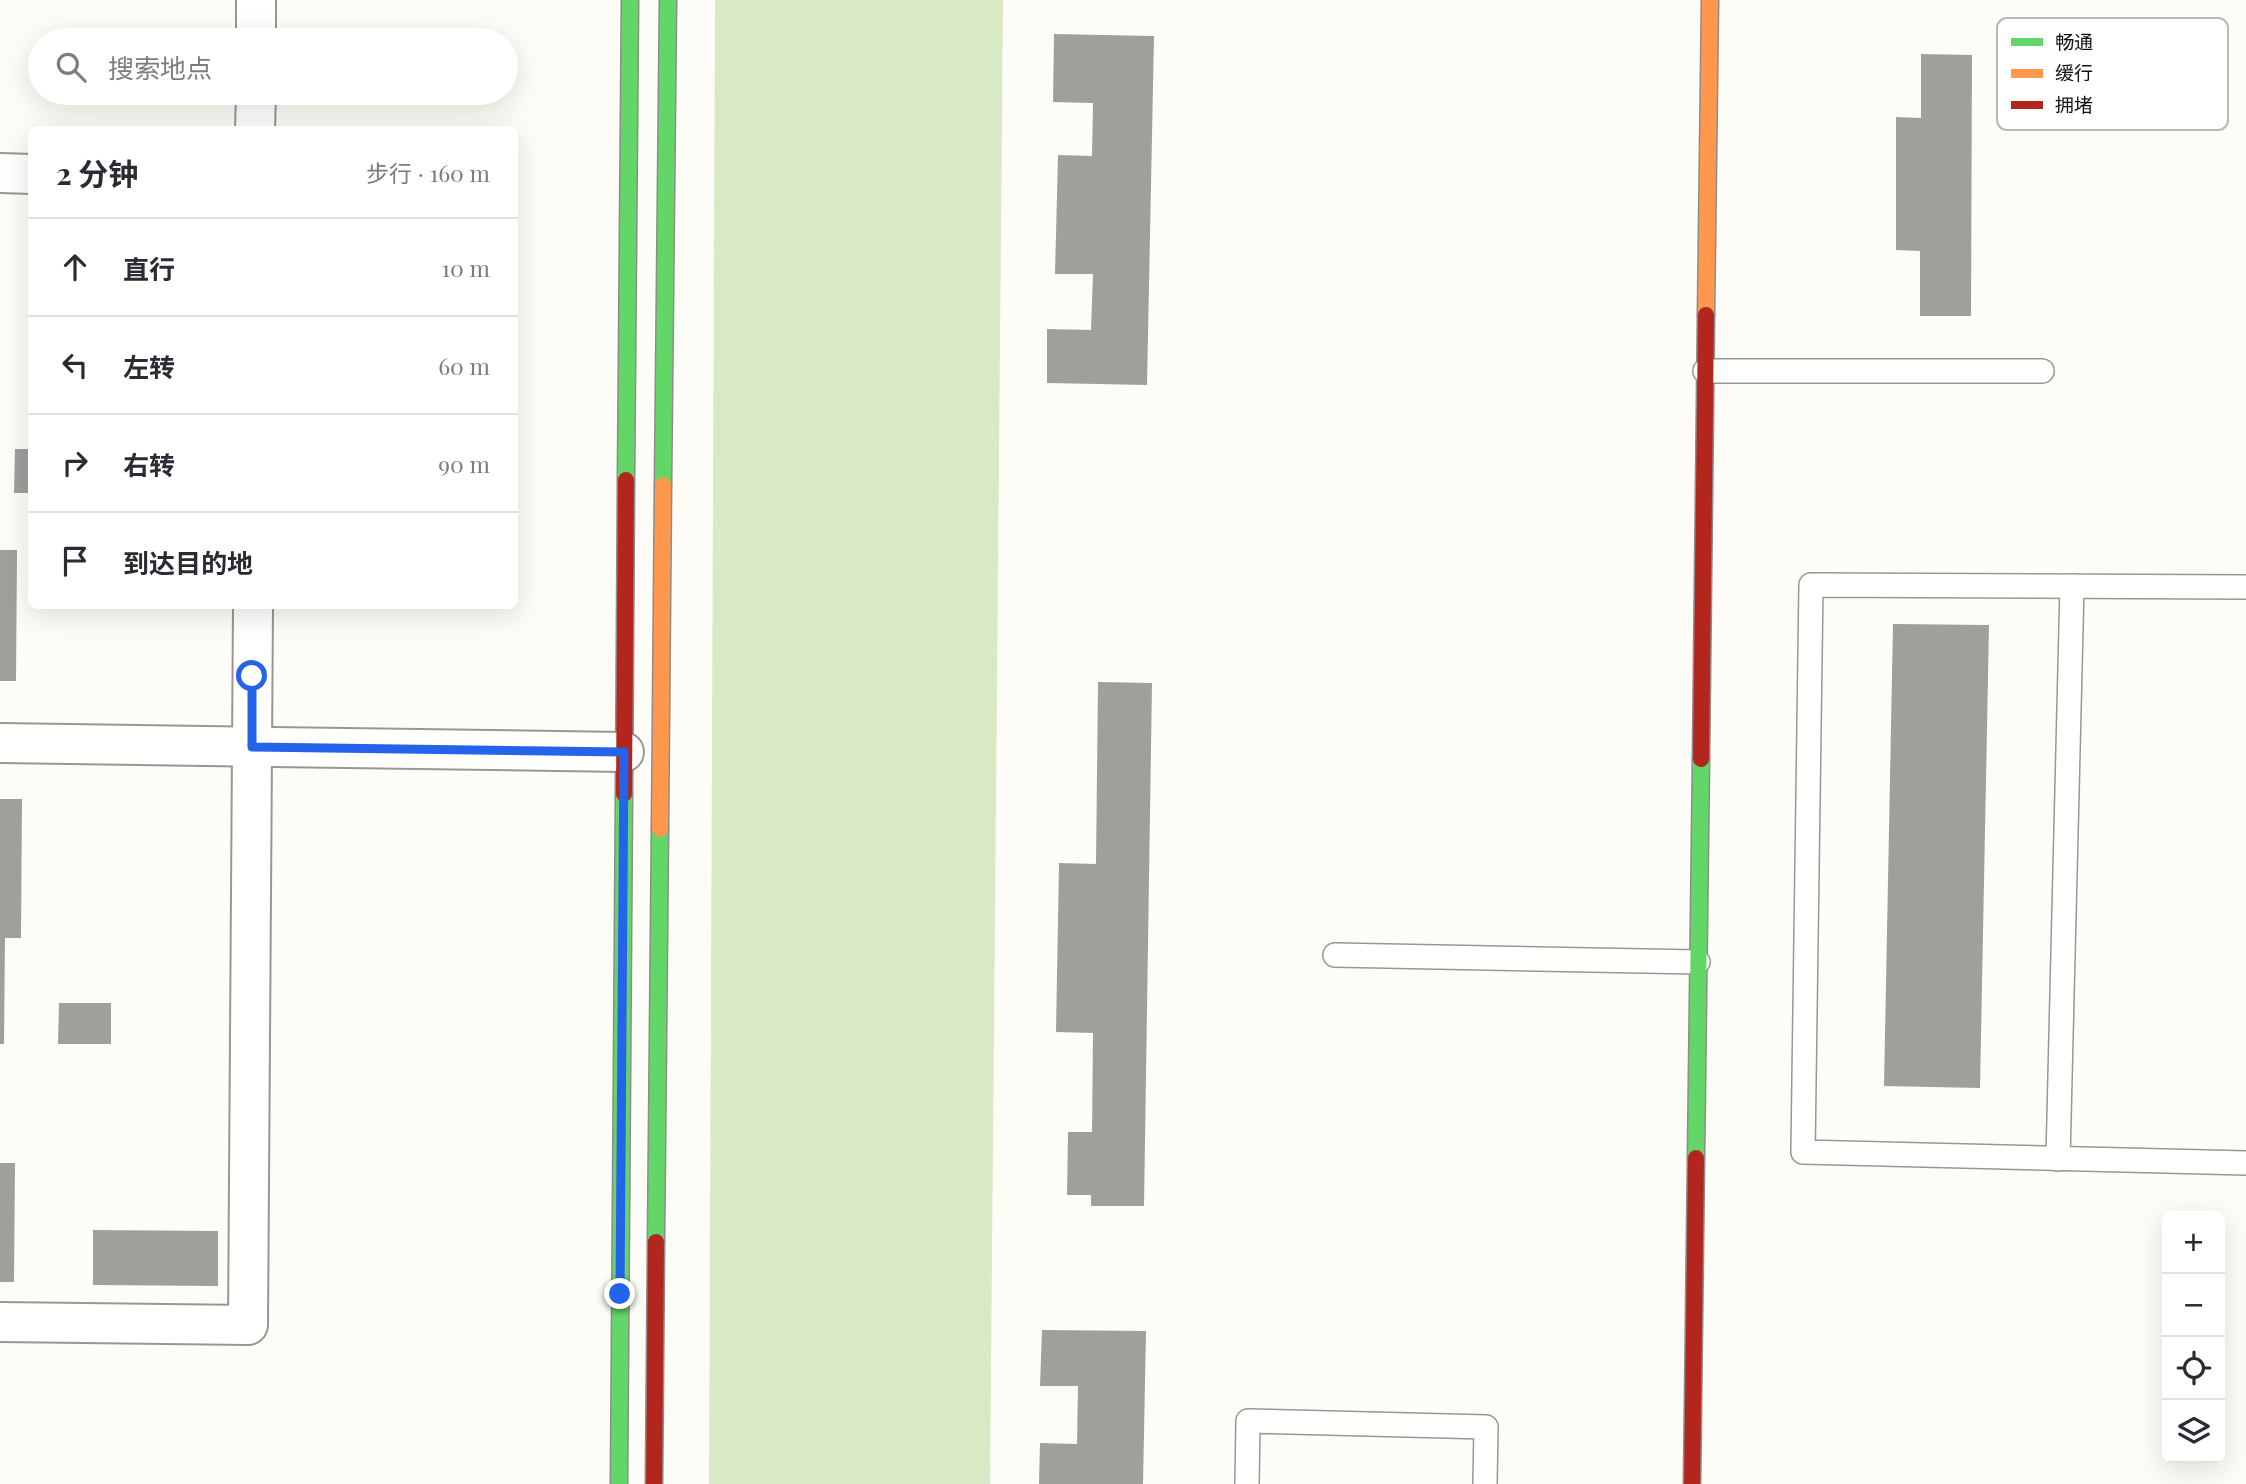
<!DOCTYPE html>
<html lang="zh">
<head>
<meta charset="utf-8">
<style>
	:root { --surface:#fff; --page:#f7f7f7; --text:#2b2b33; --muted:#7c7c81; --line:#e1e1e2 }
	body { margin:0; font-family:"Playfair Display","Noto Sans SC",serif; background:var(--page); color:var(--text) }
	.controls { position:absolute; right:21px; bottom:21px; display:grid; overflow:hidden; border-radius:10px; box-shadow:0 7px 28px #0002 }
	.controls button { width:63px; height:63px; display:grid; place-items:center; padding:0; border:0; border-bottom:2px solid var(--line); background:var(--surface); color:var(--text); font:35px sans-serif }
	.stop { position:absolute; width:21px; height:21px; margin:-16px; border:5px solid #2563eb; border-radius:50%; background:#fff }
	.stop.end { background:#2563eb; border-color:#fff; box-shadow:0 2px 7px #0008 }
	.list { margin:0; padding:0; list-style:none }
	h2 { display:flex; justify-content:space-between; align-items:center; height:91px; margin:0; padding:0 28px; font-size:30px }
	h2 small { font-size:23px; font-weight:400; color:var(--muted) }
	.list li { display:grid; grid-template-columns:46px 1fr auto; gap:21px; align-items:center; box-sizing:border-box; height:98px; padding:0 28px; border-top:2px solid var(--line) }
	.list b { display:block; font-size:26px; white-space:nowrap }
	.list em { font-size:23px; font-style:normal; color:var(--muted) }
	.icon { flex:none; width:38px; height:38px; fill:none; stroke:currentColor; stroke-width:2; stroke-linecap:round; stroke-linejoin:round }
	.map { position:relative; flex:none; width:2246px; height:1484px; overflow:hidden }
	.search { position:absolute; background:var(--surface); box-shadow:0 7px 28px #0002; left:28px; top:28px; width:490px; height:77px; display:flex; align-items:center; gap:18px; box-sizing:border-box; padding:0 24px; border-radius:38px; color:var(--muted); font-size:26px }
	.panel { position:absolute; background:var(--surface); box-shadow:0 7px 28px #0002; left:28px; top:126px; width:490px; height:483px; border-radius:10px }
	.map>svg:first-child { display:block }
</style>
</head>
<body>
<div class="map">
<svg width="2246" height="1484" viewBox="0 0 2246 1484">
	<rect width="100%" height="100%" fill="#fdfcf7"/>
	<polygon fill="#d8eac5" points="715,0 1003,0 990,1484 709,1484"/>
	<g fill="#a19f9c">
		<polygon points="1054,34 1154,36 1147,385 1047,383 1047,329 1091,330 1093,274 1055,274 1058,155 1092,156 1093,103 1053,102"/>
		<polygon points="1921,54 1972,55 1971,316 1920,316 1920,251 1896,250 1896,117 1921,118"/>
		<polygon points="15,449 32,449 32,493 14,493"/>
		<polygon points="0,550 17,550 16,681 0,681"/>
		<polygon points="1893,624 1989,625 1980,1088 1884,1086"/>
		<polygon points="1098,682 1152,683 1144,1206 1091,1206 1091,1195 1067,1195 1068,1132 1092,1132 1093,1033 1056,1032 1059,863 1096,864"/>
		<polygon points="0,799 22,799 21,938 5,938 4,1044 0,1044"/>
		<polygon points="59,1003 111,1003 111,1044 58,1044"/>
		<polygon points="0,1163 15,1163 14,1282 0,1282"/>
		<polygon points="93,1230 218,1231 218,1286 93,1285"/>
		<polygon points="1042,1330 1146,1331 1143,1484 1039,1484 1040,1443 1077,1444 1078,1386 1040,1386"/>
	</g>
	<g fill="none" stroke-linecap="round" stroke-linejoin="round">
		<defs>
			<g id="lane">
				<polyline points="1705,371 2042,371"/>
				<polyline points="2246,587 1811,585 1803,1152 2246,1163"/>
				<polyline points="1335,955 1698,962"/>
				<polyline points="2058,1159 2072,586"/>
				<polyline points="1247,1484 1248,1421 1486,1427 1485,1484"/>
			</g>
			<g id="street">
				<polyline points="256,40 256,0"/>
				<polyline points="255,130 256,93"/>
				<polyline points="0,173 32,174"/>
				<polyline points="0,743 624,752"/>
				<polyline points="0,1322 248,1325 253,606"/>
			</g>
			<g id="fast">
				<polyline points="626,480 630,0"/>
				<polyline points="663,485 668,0"/>
				<polyline points="1696,1158 1701,759"/>
				<polyline points="656,1242 660,829"/>
				<polyline points="619,1484 624,794"/>
			</g>
			<g id="slow">
				<polyline points="1706,315 1710,0"/>
				<polyline points="660,829 663,485"/>
			</g>
			<g id="jam">
				<polyline points="1701,759 1706,315"/>
				<polyline points="624,794 626,480"/>
				<polyline points="654,1484 656,1242"/>
				<polyline points="1692,1484 1696,1158"/>
			</g>
		</defs>
		<use href="#lane" stroke="#979795" stroke-width="26"/>
		<use href="#street" stroke="#979795" stroke-width="42"/>
		<use href="#fast" stroke="#8e8d8b" stroke-width="19"/>
		<use href="#slow" stroke="#8e8d8b" stroke-width="19"/>
		<use href="#jam" stroke="#8e8d8b" stroke-width="19"/>
		<use href="#lane" stroke="#fffffe" stroke-width="23"/>
		<use href="#street" stroke="#fffffe" stroke-width="38"/>
		<use href="#fast" stroke="#63d668" stroke-width="16"/>
		<use href="#slow" stroke="#ff974d" stroke-width="16"/>
		<use href="#jam" stroke="#b3261e" stroke-width="16"/>
	</g>
	<g fill="none" stroke-linecap="round" stroke-linejoin="round">
		<polyline stroke="#2563eb" stroke-width="9" points="252,676 252,747 624,752 620,1294"/>
	</g>
	<rect x="1997" y="18" width="231" height="112" rx="10" fill="#fff" stroke="#b8b8b8" stroke-width="2"/>
	<rect x="2011" y="38" width="32" height="8" fill="#63d668"/>
	<rect x="2011" y="69" width="32" height="9" fill="#ff974d"/>
	<rect x="2011" y="101" width="32" height="8" fill="#b3261e"/>
	<g font-size="19" fill="#111">
		<text x="2055" y="49">畅通</text>
		<text x="2055" y="80">缓行</text>
		<text x="2055" y="112">拥堵</text>
	</g>
</svg>
<div class="controls">
<button>+</button>
<button>−</button>
<button><svg class="icon" aria-label="locate" viewBox="0 0 24 24"><circle cx="12" cy="12" r="6"/><path d="M12 2v4M12 18v4M2 12h4M18 12h4"/></svg></button>
<button><svg class="icon" aria-label="layers" viewBox="0 0 24 24"><path d="M12 4l9 5-9 5-9-5zM3 14l9 5 9-5"/></svg></button>
</div>
<div class="stop" style="left:252px;top:676px"></div>
<div class="stop end" style="left:620px;top:1294px"></div>
<div class="search"><svg class="icon" aria-label="search" viewBox="0 0 24 24"><circle cx="10" cy="10" r="6"/><path d="M15 15l6 6"/></svg>搜索地点</div>
<section class="panel">
<h2>2 分钟<small>步行 · 160 m</small></h2>
<ul class="list">
<li><svg class="icon" aria-label="ahead" viewBox="0 0 24 24"><path d="M12 20V5M6 11l6-6 6 6"/></svg><div><b>直行</b></div><em>10 m</em></li>
<li><svg class="icon" aria-label="left" viewBox="0 0 24 24"><path d="M17 20v-9H6M10 6l-5 5 5 5"/></svg><div><b>左转</b></div><em>60 m</em></li>
<li><svg class="icon" aria-label="right" viewBox="0 0 24 24"><path d="M7 20v-9h11M14 6l5 5-5 5"/></svg><div><b>右转</b></div><em>90 m</em></li>
<li><svg class="icon" aria-label="arrive" viewBox="0 0 24 24"><path d="M6 21V4h12l-3 4 3 4H6"/></svg><div><b>到达目的地</b></div></li>
</ul>
</section>
</div>
</body>
</html>
